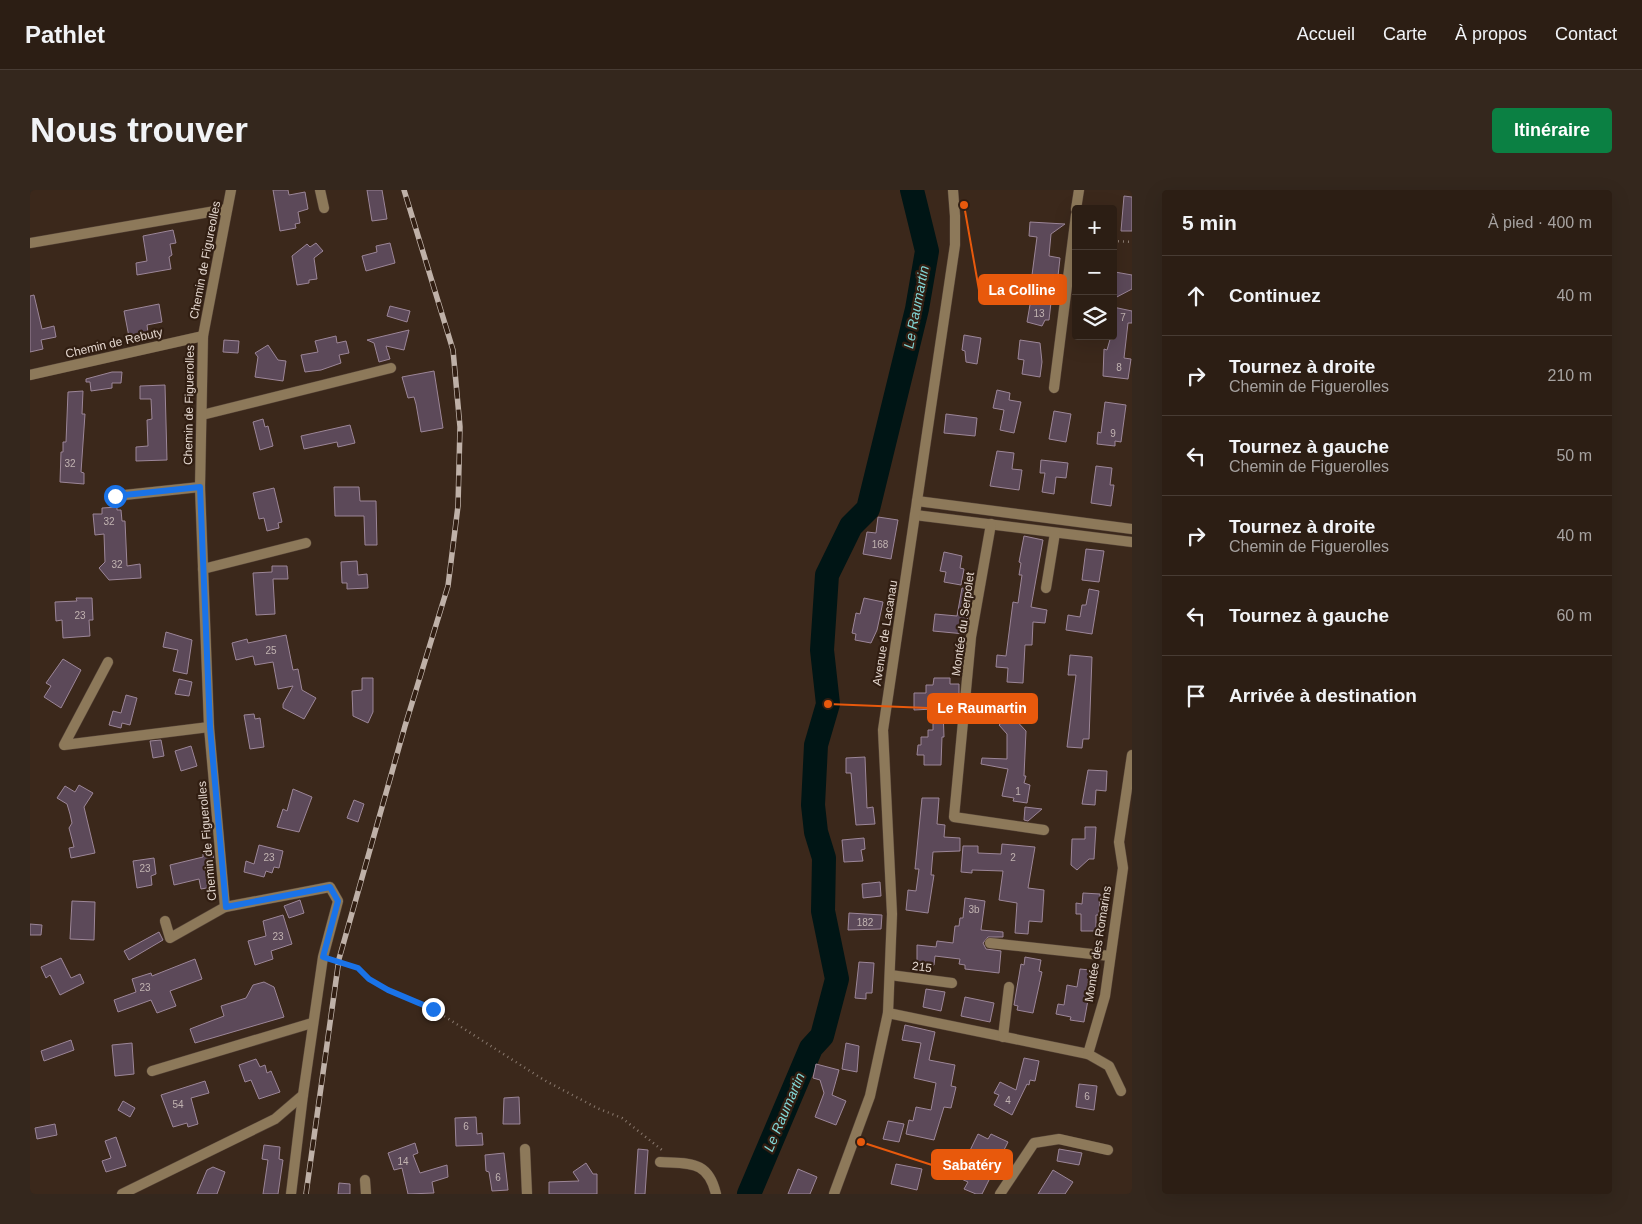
<!DOCTYPE html>
<html lang="fr">
<head>
<meta charset="utf-8">
<style>
	:root { --surface:#2c1e14; --page:#34271d; --text:#f1f3f6; --muted:#a6a2a0; --line:#483c34; --accent:#0b8043 }
	body { margin:0; font-family:Helvetica,sans-serif; background:var(--page); color:var(--text) }
	.controls { position:absolute; right:15px; top:15px; display:grid; overflow:hidden; border-radius:5px; box-shadow:0 5px 20px #0002 }
	.controls button { width:45px; height:45px; display:grid; place-items:center; padding:0; border:0; border-bottom:1px solid var(--line); background:var(--surface); color:var(--text); font:25px sans-serif }
	.stop { position:absolute; width:15px; height:15px; margin:-11px; border:4px solid #1a73e8; border-radius:50%; background:#fff }
	.stop.end { background:#1a73e8; border-color:#fff; box-shadow:0 1px 5px #0008 }
	.list { margin:0; padding:0; list-style:none }
	h2 { display:flex; justify-content:space-between; align-items:center; height:65px; margin:0; padding:0 20px; font-size:21px }
	h2 small { font-size:16px; font-weight:400; color:var(--muted) }
	.list li { display:grid; grid-template-columns:32px 1fr auto; gap:15px; align-items:center; box-sizing:border-box; height:80px; padding:0 20px; border-top:1px solid var(--line) }
	.list b { display:block; font-size:19px; white-space:nowrap }
	.list p { margin:0; font-size:16px; white-space:nowrap; color:var(--muted) }
	.list em { font-size:16px; font-style:normal; color:var(--muted) }
	.icon { flex:none; width:28px; height:28px; fill:none; stroke:currentColor; stroke-width:2; stroke-linecap:round; stroke-linejoin:round }
	.map { position:relative; flex:none; width:1102px; height:1004px; overflow:hidden; border-radius:5px }
	header { display:flex; align-items:center; gap:30px; box-sizing:border-box; height:70px; padding:0 25px; background:var(--surface); border-bottom:1px solid var(--line) }
	header strong { font-size:24px }
	nav { display:flex; gap:28px; margin-inline-start:auto; font-size:18px }
	.intro { display:flex; align-items:center; justify-content:space-between; box-sizing:border-box; height:120px; padding:0 30px }
	h1 { margin:0; font-size:35px }
	.button { padding:12px 22px; border-radius:5px; background:var(--accent); color:#fff; font-size:18px; font-weight:700 }
	main { display:flex; gap:30px; padding:0 30px }
	aside { flex:1; background:var(--surface); border-radius:5px; box-shadow:0 5px 20px #0002 }
	.map>svg:first-child { display:block }
</style>
</head>
<body>
<header>
<strong>Pathlet</strong>
<nav><a>Accueil</a><a>Carte</a><a>À propos</a><a>Contact</a></nav>
</header>
<div class="intro"><h1>Nous trouver</h1><a class="button">Itinéraire</a></div>
<main>
<div class="map">
<svg width="1102" height="1004" viewBox="0 0 1102 1004">
	<rect width="100%" height="100%" fill="#3b281b"/>
	<g fill="none" stroke-linecap="round" stroke-linejoin="round">
		<polyline stroke="#001515" stroke-width="24" points="719,1004 781,858 792,846 807,789 793,721 794,668 786,642 783,615 786,555 798,514 792,460 797,385 821,336 838,319 887,119 897,61 882,0"/>
	</g>
	<g fill="#5c4959" stroke="#9c8698">
		<polygon points="243,0 258,0 259,5 275,2 278,19 268,22 270,33 265,34 266,38 250,41"/>
		<polygon points="337,0 352,0 357,29 342,31"/>
		<polygon points="1094,6 1102,7 1102,41 1091,41"/>
		<polygon points="1000,32 1035,34 1021,44 1019,66 1030,68 1027,95 1023,95 1019,130 1015,130 1012,136 997,132 1005,86 1002,85 1007,47 999,46"/>
		<polygon points="143,40 146,53 140,54 142,65 139,67 141,79 107,85 106,73 117,71 113,46"/>
		<polygon points="286,53 293,61 284,68 287,89 279,90 279,93 267,95 262,66 277,54 280,57"/>
		<polygon points="360,53 365,73 336,81 332,66 347,62 346,56"/>
		<polygon points="1085,82 1102,85 1102,99 1083,109"/>
		<polygon points="4,105 12,139 24,136 26,147 11,150 13,159 0,162 0,106"/>
		<polygon points="129,114 132,132 117,135 118,143 99,147 94,121"/>
		<polygon points="360,116 380,121 377,132 357,126"/>
		<polygon points="1083,117 1102,121 1102,133 1098,133 1094,168 1101,169 1098,189 1073,186 1074,159 1077,160 1081,146 1083,146"/>
		<polygon points="379,140 374,160 356,156 360,169 349,172 344,153 337,150"/>
		<polygon points="934,145 951,148 947,174 936,172 935,161 932,160"/>
		<polygon points="306,146 307,153 316,151 319,163 309,165 311,173 291,180 275,182 271,165 288,162 285,151"/>
		<polygon points="194,150 209,151 208,163 193,162"/>
		<polygon points="990,150 1010,153 1012,172 1010,187 992,184 994,170 988,169"/>
		<polygon points="238,155 248,170 256,171 253,191 225,187 228,167 225,163"/>
		<polygon points="404,181 413,238 391,242 386,214 384,207 378,208 372,187"/>
		<polygon points="82,182 92,182 91,193 82,193 82,198 61,201 60,192 56,192 56,189"/>
		<polygon points="135,195 137,270 106,271 106,257 118,256 117,230 122,229 121,209 110,209 110,196"/>
		<polygon points="967,200 980,203 979,210 991,212 984,243 970,240 974,220 963,218"/>
		<polygon points="53,201 52,224 55,224 51,282 54,283 54,294 30,292 31,262 33,262 33,252 36,252 38,202"/>
		<polygon points="1075,212 1096,215 1091,252 1085,251 1085,256 1067,254 1068,242 1071,243"/>
		<polygon points="1024,221 1041,224 1036,252 1019,249"/>
		<polygon points="916,224 947,228 945,246 914,243"/>
		<polygon points="233,229 235,237 238,236 243,256 230,260 223,232"/>
		<polygon points="320,235 325,253 308,257 307,252 274,259 271,246"/>
		<polygon points="967,261 984,263 982,279 992,280 989,300 960,296"/>
		<polygon points="1011,270 1038,273 1036,288 1026,287 1024,304 1012,302 1015,283 1010,283"/>
		<polygon points="1066,276 1082,278 1080,295 1084,295 1081,316 1061,313"/>
		<polygon points="304,297 329,297 330,311 346,311 347,355 335,355 334,326 305,326"/>
		<polygon points="244,298 252,332 248,333 249,338 237,341 234,328 229,329 223,303"/>
		<polygon points="87,317 87,320 91,320 92,331 95,331 97,376 110,374 111,388 79,390 69,378 75,372 74,344 65,345 63,324 72,324 72,318"/>
		<polygon points="848,327 868,330 861,369 833,364 837,342 846,343"/>
		<polygon points="994,346 1013,350 1001,417 1017,420 1015,433 1003,432 1002,455 995,455 993,493 977,492 978,478 966,477 967,465 976,466 983,412 988,413 992,385 989,385 991,373 989,372"/>
		<polygon points="1056,359 1074,361 1069,392 1052,390"/>
		<polygon points="914,362 932,366 930,378 934,379 931,395 914,392 916,382 910,381"/>
		<polygon points="327,371 328,385 337,384 338,398 317,399 317,393 312,393 311,372"/>
		<polygon points="242,376 257,376 258,389 243,389 245,424 226,425 223,383 242,382"/>
		<polygon points="932,398 942,400 935,444 903,441 905,424 927,426"/>
		<polygon points="1059,399 1069,401 1062,444 1036,440 1038,425 1050,427 1052,415 1056,415"/>
		<polygon points="46,408 62,408 63,430 59,430 60,446 33,448 32,430 26,431 25,412 47,411"/>
		<polygon points="834,408 853,412 847,440 841,453 825,450 826,444 822,443 826,423 830,424"/>
		<polygon points="136,442 162,450 157,484 143,481 148,460 133,457"/>
		<polygon points="256,445 263,480 268,479 272,500 286,508 274,529 253,518 253,514 263,496 248,499 243,472 225,475 223,466 206,470 202,453 217,449 218,453"/>
		<polygon points="1040,465 1062,467 1059,549 1053,549 1052,558 1037,557 1046,485 1038,485"/>
		<polygon points="33,469 51,480 31,518 14,507 21,496 16,493"/>
		<polygon points="332,488 343,488 343,522 338,533 323,526 322,501 332,500"/>
		<polygon points="904,488 920,488 920,494 929,494 929,505 920,504 920,520 913,520 914,547 912,547 911,575 894,575 894,565 887,565 888,555 891,555 891,547 898,547 898,540 903,540 903,519 884,520 884,503 896,503 896,495 903,495"/>
		<polygon points="149,489 162,492 159,506 145,504"/>
		<polygon points="96,505 107,508 100,535 92,533 91,538 79,535 83,521 91,523"/>
		<polygon points="224,524 225,529 230,528 234,557 220,559 214,525"/>
		<polygon points="981,525 996,541 994,586 996,586 994,593 1000,595 997,613 983,611 984,608 972,606 978,579 951,574 952,568 977,569 977,544 969,535"/>
		<polygon points="131,550 134,566 123,568 120,551"/>
		<polygon points="161,556 167,576 151,581 145,561"/>
		<polygon points="835,567 837,618 843,617 845,634 826,635 821,583 816,583 816,568"/>
		<polygon points="1058,580 1077,581 1076,601 1066,600 1065,615 1052,614"/>
		<polygon points="49,595 63,603 54,617 65,663 41,668 39,658 44,657 39,638 42,633 40,624 37,614 27,608 35,596 45,602"/>
		<polygon points="263,599 282,607 269,642 247,637 253,619 257,621"/>
		<polygon points="892,608 909,608 907,634 915,635 914,647 930,648 930,661 903,662 901,685 904,685 898,723 876,720 878,700 886,701 889,679 885,679"/>
		<polygon points="324,610 334,614 328,632 317,628"/>
		<polygon points="995,617 1012,619 998,631 994,630"/>
		<polygon points="1055,637 1066,637 1064,669 1059,669 1047,680 1041,675 1042,649 1055,649"/>
		<polygon points="834,648 835,659 831,660 833,671 814,672 812,650"/>
		<polygon points="972,654 1005,657 998,698 1014,700 1012,732 999,731 998,744 985,743 987,713 969,710 973,681 942,680 942,683 931,682 933,656 948,656 948,663 971,664"/>
		<polygon points="229,655 253,661 249,678 244,677 242,683 236,681 234,687 214,682 216,671 224,674"/>
		<polygon points="183,662 184,673 178,673 182,697 171,699 169,689 144,695 140,675 173,667 173,663"/>
		<polygon points="124,668 126,684 121,686 122,695 107,698 103,671"/>
		<polygon points="850,692 851,706 833,708 832,694"/>
		<polygon points="1053,703 1070,704 1069,725 1066,725 1066,741 1051,741 1051,724 1046,724 1046,713 1052,714"/>
		<polygon points="935,708 955,711 951,740 973,742 973,747 958,747 953,753 956,759 971,761 969,783 935,779 935,775 929,774 930,769 905,766 904,775 901,775 900,780 887,778 887,755 906,757 907,751 923,753 925,736 929,736 930,728 933,728"/>
		<polygon points="270,710 274,723 259,728 254,716"/>
		<polygon points="42,711 65,712 64,750 40,749"/>
		<polygon points="819,723 852,725 851,739 818,740"/>
		<polygon points="253,725 262,754 241,761 243,769 225,775 218,751 236,746 233,731"/>
		<polygon points="0,734 12,735 11,745 0,745"/>
		<polygon points="129,742 133,750 99,770 94,761"/>
		<polygon points="995,767 1011,770 1009,781 1012,782 1003,823 987,820 988,816 984,815 991,774 994,775"/>
		<polygon points="31,768 41,788 50,784 54,793 30,805 20,785 16,788 11,777"/>
		<polygon points="165,769 172,789 140,801 146,816 127,823 121,810 88,822 84,810 106,802 102,789 121,783 122,786"/>
		<polygon points="829,772 844,773 842,803 836,803 836,809 825,808"/>
		<polygon points="1050,779 1060,780 1057,799 1060,799 1054,832 1040,830 1041,827 1026,824 1028,814 1034,815 1037,795 1047,797"/>
		<polygon points="234,792 244,797 254,827 165,853 160,839 194,826 191,816 216,808 223,795"/>
		<polygon points="896,799 915,802 911,821 893,817"/>
		<polygon points="935,807 964,813 960,832 931,826"/>
		<polygon points="875,835 905,842 899,870 925,875 921,896 926,897 921,918 914,917 904,950 876,944 879,930 883,931 886,917 901,920 906,893 884,888 891,853 872,850"/>
		<polygon points="41,850 44,860 14,871 11,861"/>
		<polygon points="102,853 104,884 85,886 82,855"/>
		<polygon points="816,853 829,856 827,882 812,879"/>
		<polygon points="994,868 1009,871 1005,891 1000,890 999,895 997,894 982,925 964,915 969,905 964,903 970,892 986,900"/>
		<polygon points="226,869 230,877 235,875 237,883 241,881 250,902 229,909 221,890 215,892 209,875"/>
		<polygon points="786,874 809,880 802,905 816,911 806,935 785,927 794,903 790,890 783,888"/>
		<polygon points="175,891 179,903 161,908 168,934 158,937 157,933 143,937 131,905"/>
		<polygon points="1049,894 1067,896 1064,920 1046,917"/>
		<polygon points="489,907 490,934 473,934 474,908"/>
		<polygon points="93,911 105,918 100,927 88,920"/>
		<polygon points="446,927 447,944 452,943 453,955 426,956 425,928"/>
		<polygon points="858,931 874,934 869,952 853,949"/>
		<polygon points="25,934 27,945 7,949 5,938"/>
		<polygon points="948,944 958,949 961,944 978,952 952,1004 946,1004 934,999 938,992 927,987"/>
		<polygon points="86,947 96,976 76,982 72,971 81,968 75,951"/>
		<polygon points="385,953 388,963 383,965 390,983 417,975 418,987 402,992 404,1003 378,1004 372,978 364,980 358,963"/>
		<polygon points="234,955 250,957 249,969 253,970 248,1004 233,1004 238,970 232,969"/>
		<polygon points="608,959 618,960 615,1004 605,1004"/>
		<polygon points="1029,959 1052,963 1049,975 1027,971"/>
		<polygon points="474,963 478,1000 462,1001 459,982 456,981 455,965"/>
		<polygon points="556,973 563,984 567,984 567,1004 519,1004 519,992 549,991 543,982"/>
		<polygon points="866,974 892,979 887,1000 861,994"/>
		<polygon points="183,977 195,982 187,1004 167,1004 177,980"/>
		<polygon points="768,979 787,987 780,1004 758,1004"/>
		<polygon points="1023,980 1043,992 1035,1004 1008,1004"/>
		<polygon points="309,993 320,994 320,1004 308,1004"/>
	</g>
	<g fill="none" stroke-linecap="round" stroke-linejoin="round">
		<defs>
			<g id="minor">
				<polyline points="290,0 294,18"/>
				<polyline points="1046,19 1049,0"/>
				<polyline points="0,53 197,19"/>
				<polyline points="0,185 173,146"/>
				<polyline points="1024,198 1046,25"/>
				<polyline points="172,225 361,178"/>
				<polyline points="85,306 170,297"/>
				<polyline points="887,311 1102,339"/>
				<polyline points="885,325 1102,352"/>
				<polyline points="961,334 941,447 924,627 1014,640"/>
				<polyline points="173,379 276,353"/>
				<polyline points="1016,398 1025,343"/>
				<polyline points="78,472 34,555 179,537"/>
				<polyline points="135,731 140,748 195,717"/>
				<polyline points="960,753 1080,766"/>
				<polyline points="860,785 922,793"/>
				<polyline points="858,823 1058,864 1075,806 1093,678 1089,652 1102,565"/>
				<polyline points="973,847 979,797"/>
				<polyline points="1058,864 1079,876 1091,901"/>
				<polyline points="122,881 282,833"/>
				<polyline points="495,959 497,1004"/>
				<path d="M630,972C660,974 678,970 686,1004"/>
				<polyline points="335,990 336,1004"/>
				<polyline points="92,1004 245,929 273,905 293,767 308,711 300,697 195,717 179,537 170,297 173,146 201,0"/>
				<polyline points="261,1004 273,905"/>
				<polyline points="804,1004 840,906 858,823 862,724 853,540 925,55 925,26 923,0"/>
				<polyline points="970,1004 1004,953 1029,949 1078,960"/>
			</g>
		</defs>
		<use href="#minor" stroke="#564438" stroke-width="11"/>
		<g stroke="#8a7a6f" stroke-width="2.5" stroke-dasharray="1 4" stroke-linecap="butt">
			<polyline points="1083,51 1102,52"/>
			<polyline points="304,770 328,778 339,789 358,800 403,819 514,890 567,918 592,928 632,960"/>
		</g>
		<use href="#minor" stroke="#8d795a" stroke-width="10"/>
		<defs>
			<polyline id="rail" points="276,1004 309,769 375,536 418,396 428,316 430,237 423,160 374,0"/>
		</defs>
		<use href="#rail" stroke="#bfb1a8" stroke-width="5.5"/>
		<use href="#rail" stroke="#311e12" stroke-width="4" stroke-dasharray="11" stroke-linecap="butt"/>
	</g>
	<g fill="none" stroke-linecap="round" stroke-linejoin="round">
		<polyline stroke="#1a73e8" stroke-width="6" points="85,306 170,297 180,537 196,717 300,697 308,711 293,767 328,778 339,789 358,800 403,819"/>
	</g>
	<g text-anchor="middle" dominant-baseline="central" stroke-width="4.5" stroke-linejoin="round" paint-order="stroke">
		<g font-size="10" fill="#c1b3b1">
			<text x="1009" y="123">13</text>
			<text x="1093" y="127">7</text>
			<text x="1089" y="177">8</text>
			<text x="1083" y="243">9</text>
			<text x="40" y="273">32</text>
			<text x="79" y="331">32</text>
			<text x="850" y="354">168</text>
			<text x="87" y="374">32</text>
			<text x="50" y="425">23</text>
			<text x="241" y="460">25</text>
			<text x="988" y="601">1</text>
			<text x="239" y="667">23</text>
			<text x="983" y="667">2</text>
			<text x="115" y="678">23</text>
			<text x="944" y="719">3b</text>
			<text x="835" y="732">182</text>
			<text x="248" y="746">23</text>
			<text x="115" y="797">23</text>
			<text x="1057" y="906">6</text>
			<text x="978" y="910">4</text>
			<text x="148" y="914">54</text>
			<text x="436" y="936">6</text>
			<text x="373" y="971">14</text>
			<text x="468" y="987">6</text>
		</g>
		<g font-size="12" fill="#e3d6ce" stroke="#311e12">
			<text transform="translate(175 70) rotate(-79)">Chemin de Figureolles</text>
			<text transform="translate(84 153) rotate(-13)">Chemin de Rebuty</text>
			<text transform="translate(159 215) rotate(-89)">Chemin de Figuerolles</text>
			<text transform="translate(933 434) rotate(-82)">Montée du Serpolet</text>
			<text transform="translate(855 443) rotate(-81)">Avenue de Lacanau</text>
			<text transform="translate(177 651) rotate(-95)">Chemin de Figuerolles</text>
			<text transform="translate(1068 754) rotate(-81)">Montée des Romarins</text>
			<text transform="translate(892 777) rotate(7)">215</text>
		</g>
		<g font-size="14" font-style="italic" fill="#82d6d6" stroke="#311e12">
			<text transform="translate(886 117) rotate(-79)">Le Raumartin</text>
			<text transform="translate(754 922) rotate(-67)">Le Raumartin</text>
		</g>
	</g>
	<path fill="none" stroke="#e8590c" stroke-width="2" d="M934 15L949 100M798 514L898 518M831 952L902 975"/>
	<g fill="#e8590c" stroke="#311e12" stroke-width="2">
		<circle cx="934" cy="15" r="5"/>
		<circle cx="798" cy="514" r="5"/>
		<circle cx="831" cy="952" r="5"/>
	</g>
	<g fill="#e8590c" stroke="#e8590c" stroke-width="2">
		<rect x="949" y="85" width="87" height="29" rx="5"/>
		<rect x="898" y="504" width="109" height="29" rx="5"/>
		<rect x="902" y="960" width="80" height="29" rx="5"/>
	</g>
	<g font-size="14" text-anchor="middle" font-weight="bold" fill="#fff">
		<text x="992" y="105">La Colline</text>
		<text x="952" y="523">Le Raumartin</text>
		<text x="942" y="980">Sabatéry</text>
	</g>
</svg>
<div class="controls">
<button>+</button>
<button>−</button>
<button><svg class="icon" aria-label="layers" viewBox="0 0 24 24"><path d="M12 4l9 5-9 5-9-5zM3 14l9 5 9-5"/></svg></button>
</div>
<div class="stop" style="left:85px;top:306px"></div>
<div class="stop end" style="left:403px;top:819px"></div>
</div>
<aside>
<h2>5 min<small>À pied · 400 m</small></h2>
<ul class="list">
<li><svg class="icon" aria-label="ahead" viewBox="0 0 24 24"><path d="M12 20V5M6 11l6-6 6 6"/></svg><div><b>Continuez</b></div><em>40 m</em></li>
<li><svg class="icon" aria-label="right" viewBox="0 0 24 24"><path d="M7 20v-9h11M14 6l5 5-5 5"/></svg><div><b>Tournez à droite</b><p>Chemin de Figuerolles</p></div><em>210 m</em></li>
<li><svg class="icon" aria-label="left" viewBox="0 0 24 24"><path d="M17 20v-9H6M10 6l-5 5 5 5"/></svg><div><b>Tournez à gauche</b><p>Chemin de Figuerolles</p></div><em>50 m</em></li>
<li><svg class="icon" aria-label="right" viewBox="0 0 24 24"><path d="M7 20v-9h11M14 6l5 5-5 5"/></svg><div><b>Tournez à droite</b><p>Chemin de Figuerolles</p></div><em>40 m</em></li>
<li><svg class="icon" aria-label="left" viewBox="0 0 24 24"><path d="M17 20v-9H6M10 6l-5 5 5 5"/></svg><div><b>Tournez à gauche</b></div><em>60 m</em></li>
<li><svg class="icon" aria-label="arrive" viewBox="0 0 24 24"><path d="M6 21V4h12l-3 4 3 4H6"/></svg><div><b>Arrivée à destination</b></div></li>
</ul>
</aside>
</main>
</body>
</html>
